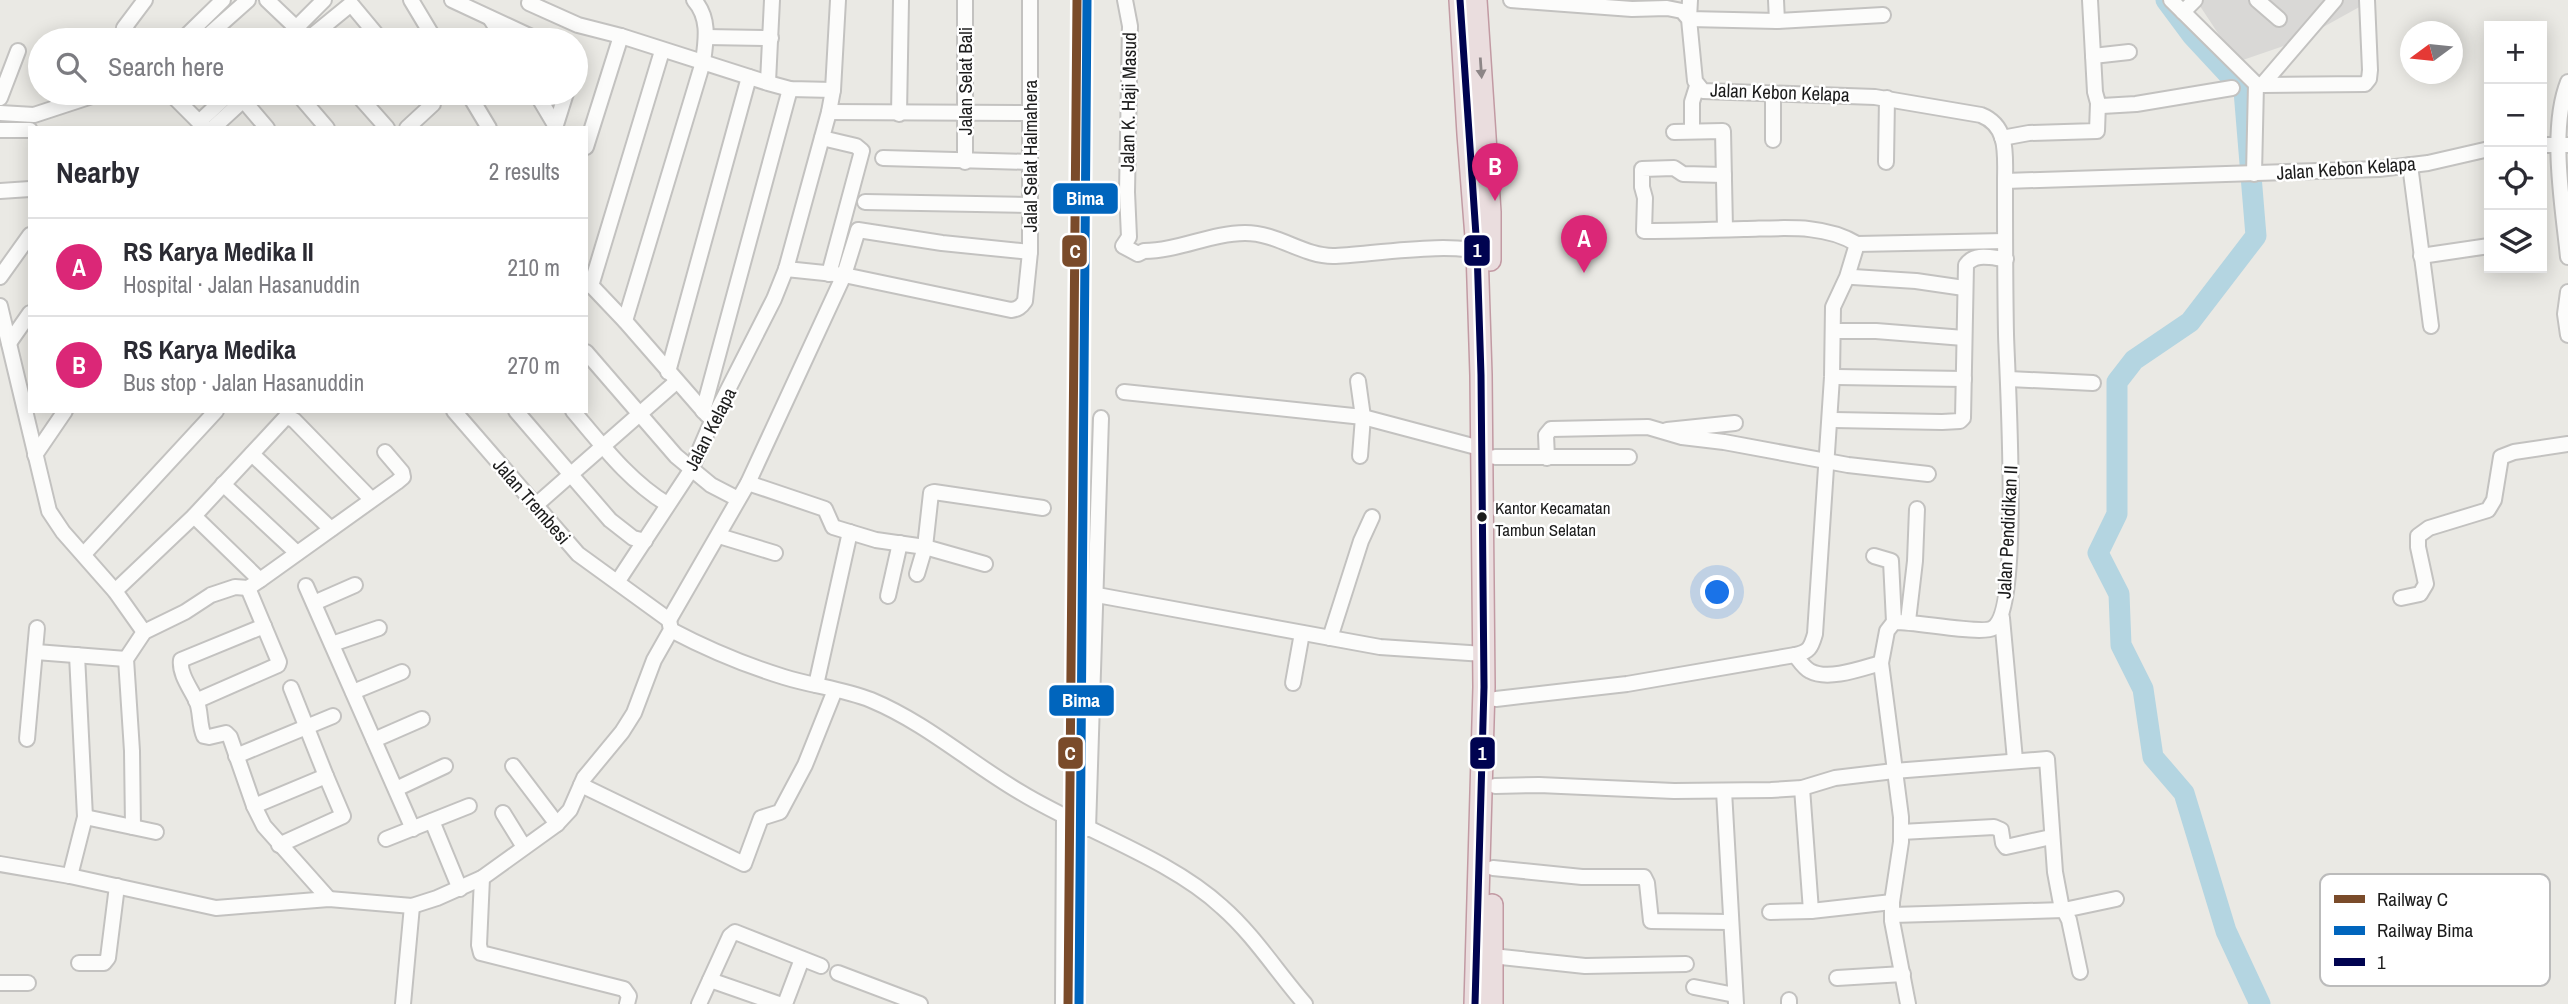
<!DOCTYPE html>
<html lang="en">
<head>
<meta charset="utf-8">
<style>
	:root { --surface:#fff; --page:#f7f7f7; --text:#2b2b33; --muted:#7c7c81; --line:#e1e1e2; --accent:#db2777 }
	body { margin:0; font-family:"Archivo Narrow",sans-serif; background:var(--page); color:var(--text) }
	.controls { position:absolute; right:21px; top:21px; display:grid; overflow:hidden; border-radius:0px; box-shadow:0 4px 18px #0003 }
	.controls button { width:63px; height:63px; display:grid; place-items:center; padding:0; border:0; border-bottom:2px solid var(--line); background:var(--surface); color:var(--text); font:35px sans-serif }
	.compass { position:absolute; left:2400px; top:21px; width:63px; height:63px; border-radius:50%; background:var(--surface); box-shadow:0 4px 18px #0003; rotate:255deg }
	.you { position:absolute; left:1718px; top:593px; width:24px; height:24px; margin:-18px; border:5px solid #fff; border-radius:50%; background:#1a73e8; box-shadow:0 0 0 10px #1a73e833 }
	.badge { display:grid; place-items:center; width:46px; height:46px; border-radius:50%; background:var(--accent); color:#fff; font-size:23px; font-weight:700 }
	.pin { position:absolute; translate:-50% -58px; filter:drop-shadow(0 2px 4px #0008) }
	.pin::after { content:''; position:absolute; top:37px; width:24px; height:21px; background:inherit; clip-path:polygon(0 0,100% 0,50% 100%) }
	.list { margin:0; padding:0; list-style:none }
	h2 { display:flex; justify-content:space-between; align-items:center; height:91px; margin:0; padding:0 28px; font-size:30px }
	h2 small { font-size:23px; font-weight:400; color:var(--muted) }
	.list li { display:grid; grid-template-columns:46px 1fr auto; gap:21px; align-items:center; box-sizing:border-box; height:98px; padding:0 28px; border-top:2px solid var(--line) }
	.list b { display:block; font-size:26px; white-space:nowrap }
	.list p { margin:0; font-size:23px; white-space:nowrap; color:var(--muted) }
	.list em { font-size:23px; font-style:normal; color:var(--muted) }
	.icon { flex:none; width:38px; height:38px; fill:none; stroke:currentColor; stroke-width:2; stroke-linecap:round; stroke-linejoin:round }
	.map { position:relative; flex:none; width:2568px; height:1004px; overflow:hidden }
	.search { position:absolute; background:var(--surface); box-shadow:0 4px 18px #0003; left:28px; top:28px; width:560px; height:77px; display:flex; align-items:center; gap:18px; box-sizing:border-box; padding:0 24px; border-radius:38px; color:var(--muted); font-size:26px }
	.panel { position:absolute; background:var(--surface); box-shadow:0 4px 18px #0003; left:28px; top:126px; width:560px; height:287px; border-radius:0px }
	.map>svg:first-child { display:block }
</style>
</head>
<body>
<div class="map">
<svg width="2568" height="1004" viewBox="0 0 2568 1004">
	<rect width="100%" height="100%" fill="#eae9e4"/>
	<polygon fill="#d9d8d6" points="2196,0 2372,0 2298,41 2237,62"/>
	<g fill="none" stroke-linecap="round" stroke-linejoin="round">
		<polyline stroke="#b4d5e1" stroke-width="21" points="2166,0 2192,35 2244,91 2256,236 2190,322 2134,360 2117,382 2117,514 2098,553 2119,594 2121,645 2143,689 2153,757 2184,793 2226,931 2260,1004"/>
		<defs>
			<g id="minor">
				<polyline points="267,0 309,40"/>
				<polyline points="411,0 435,40"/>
				<polyline points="452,0 538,40"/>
				<path d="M1125,0L1130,26L1127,192L1129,237L1123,246L1138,254L1144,251C1178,251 1211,233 1245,233C1278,233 1303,256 1333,256C1367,255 1458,240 1483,254"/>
				<path d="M1511,0L1632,9L1667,8L1682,11L1689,19L1695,81L1703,91L1875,97L1981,115C2009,126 2005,155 2005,181L2379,169L2428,163L2489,149"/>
				<polyline points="1690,0 1689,19 1777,21 1883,15"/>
				<polyline points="1776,0 1777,21"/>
				<polyline points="2090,0 2095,92 2098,103 2102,106 2136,104 2232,88"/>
				<polyline points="2171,0 2256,84 2262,85 2365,84 2369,79 2370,70 2367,0"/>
				<polyline points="2257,0 2279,19"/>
				<polyline points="529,3 578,25 621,36 768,83 790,89 833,90"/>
				<polyline points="2183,12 2195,0"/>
				<polyline points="490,18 504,40"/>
				<polyline points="706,37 771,38"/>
				<polyline points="135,40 124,28 145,0"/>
				<polyline points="182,40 223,0"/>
				<polyline points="203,40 248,0"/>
				<polyline points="284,40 324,0"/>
				<polyline points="307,40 351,4 381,40"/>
				<polyline points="2093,56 2129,52"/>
				<polyline points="576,64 576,66"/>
				<polyline points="768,82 772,0"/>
				<path d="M2568,82C2549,130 2563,206 2568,257"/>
				<polyline points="2262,85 2335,0"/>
				<polyline points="170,93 205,128"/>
				<polyline points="297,93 327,128"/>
				<polyline points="356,93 387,128"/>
				<polyline points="468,93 489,128"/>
				<polyline points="536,93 555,125"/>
				<polyline points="0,98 18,51"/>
				<polyline points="243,100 267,128"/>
				<polyline points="829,112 1030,113"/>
				<polyline points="0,113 34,115 101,93"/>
				<polyline points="899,114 901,0"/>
				<polyline points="199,122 230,93"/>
				<polyline points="213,128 251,93"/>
				<polyline points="407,128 433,104 424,93"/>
				<polyline points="555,128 566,93"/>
				<polyline points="0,130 30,130"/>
				<polyline points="1692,131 1692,102 1697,86"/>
				<polyline points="1674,132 1723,131 1725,229"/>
				<polyline points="822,138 856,146 862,151 829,274"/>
				<polyline points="2002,138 2029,133 2097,131 2098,103"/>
				<polyline points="1773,140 1773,93"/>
				<polyline points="2542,145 2568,145"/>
				<polyline points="586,147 621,36"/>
				<polyline points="883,158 1030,162"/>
				<polyline points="965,162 965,0"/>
				<polyline points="1886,162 1887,98"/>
				<polyline points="2410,165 2431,326"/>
				<polyline points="2254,174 2256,84"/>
				<path d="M1724,175L1683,174L1674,168L1642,169V187L1645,198L1644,231C1678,231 1712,230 1747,229C1784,228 1825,224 1857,244L2005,241"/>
				<polyline points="0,191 30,189"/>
				<polyline points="865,202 1030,205"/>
				<polyline points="2421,256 2489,246"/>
				<path d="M786,269L844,275L1011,310C1018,309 1021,307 1025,301L1030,252V0"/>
				<polyline points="0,277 30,235"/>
				<polyline points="1853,277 1916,281 1964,288"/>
				<polyline points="586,280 625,321 707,415"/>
				<polyline points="591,286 662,51"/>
				<polyline points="2568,292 2565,314 2568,335"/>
				<polyline points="0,306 49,511 63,532 115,591 144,632"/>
				<path d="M625,321L703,62C706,40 710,18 694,0"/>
				<polyline points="1839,331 1876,331 1964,338"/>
				<polyline points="9,343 30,313"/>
				<polyline points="586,352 676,456 711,485 738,499"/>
				<polyline points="668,372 749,77"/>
				<polyline points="1837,377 1964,379"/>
				<polyline points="2009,379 2093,383"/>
				<polyline points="1358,381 1363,417 1360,456"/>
				<polyline points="1124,392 1363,417 1480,448"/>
				<polyline points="516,411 610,520 633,538 645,541"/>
				<path d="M573,411C602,445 629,481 667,504"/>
				<polyline points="703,411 790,89"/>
				<path d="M1834,420L1942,422L1960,421L1963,418L1966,265C1975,252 1992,258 2006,259"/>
				<polyline points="1667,430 1735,423"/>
				<polyline points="252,454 331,529"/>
				<polyline points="35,455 65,411"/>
				<polyline points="1495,457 1629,457"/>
				<polyline points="1547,458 1546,435 1551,429 1648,427 1682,437 1724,442 1848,465 1928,474"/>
				<polyline points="748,483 825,509 833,527 876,540 925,547 985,564"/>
				<polyline points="223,484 297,553"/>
				<polyline points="536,505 676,382"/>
				<polyline points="194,516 260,580"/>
				<polyline points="719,536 775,553"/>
				<polyline points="84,554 216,411"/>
				<polyline points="1874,556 1891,561 1894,622"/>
				<polyline points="917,574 925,547 931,493 934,492 1043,508"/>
				<polyline points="618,581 691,470 712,421 774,299 786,269 829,112 833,90 838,0"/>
				<polyline points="306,586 413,829"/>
				<polyline points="115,591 194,516 286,417 294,420 371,499"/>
				<polyline points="1097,595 1380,647 1484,654"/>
				<polyline points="888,596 900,543"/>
				<polyline points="2401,598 2420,594 2426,584 2418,547 2418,536 2429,528 2488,510 2494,500 2501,457 2514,452 2568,444"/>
				<polyline points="314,603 355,585"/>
				<polyline points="2002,618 2015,760"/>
				<polyline points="669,620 748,483 844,275 858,230 942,243 1030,252"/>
				<polyline points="1908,621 1915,561 1917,509"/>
				<path d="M264,626L181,660C179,674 191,689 197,702C201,713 199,725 204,736L209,737L226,733L230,737L254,806L264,826L329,899"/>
				<path d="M671,630C707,649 745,665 784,677C813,686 843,689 871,700C926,723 969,762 1020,792C1082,830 1169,858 1222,907C1254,935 1277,972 1305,1004"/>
				<polyline points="1330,638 1361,541 1372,517"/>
				<polyline points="332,644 379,628"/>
				<polyline points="36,652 126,659"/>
				<path d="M1795,655C1809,652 1811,648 1815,634L1832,377L1833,307L1847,277L1857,244"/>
				<polyline points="1293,683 1302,633"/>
				<polyline points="816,685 850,532"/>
				<polyline points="291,688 326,776"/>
				<polyline points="353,692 402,672"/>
				<path d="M1496,699L1627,684L1795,655C1799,660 1804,668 1810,671C1828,681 1863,668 1881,663"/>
				<polyline points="196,701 278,665 279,662 248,588"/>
				<polyline points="27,739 37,628"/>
				<polyline points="374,740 422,719"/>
				<polyline points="236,756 333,716"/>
				<polyline points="513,766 557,824"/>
				<polyline points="581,785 744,864 761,818 780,812 805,765 835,690"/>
				<polyline points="1495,786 1539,785 1674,791 1771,790 1802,788 1835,778 1894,771 2047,759 2055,872 2061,904 2069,920 2080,972"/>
				<polyline points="1802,788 1811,911"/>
				<polyline points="396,789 445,766"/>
				<polyline points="1724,791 1736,1004"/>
				<polyline points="254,806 326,776 343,816 279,845"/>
				<polyline points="503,813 524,847"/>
				<polyline points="85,817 156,832"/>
				<polyline points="432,821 460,889"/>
				<polyline points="133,827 132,751 126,659 144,632 185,612 211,595 235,587 248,588 260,580 397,482 403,477 402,472 385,452"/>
				<polyline points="1088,829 1101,418"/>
				<polyline points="1901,832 1994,827 2001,830 2003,843 2006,847 2051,837"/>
				<polyline points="386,839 469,806"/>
				<polyline points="0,864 70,876 216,908 329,899 412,906 437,898 482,878 557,824 570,810 584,778 622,732 634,713 654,660 671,630 669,620 578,554 454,411"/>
				<polyline points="1493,868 1582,877 1644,877 1647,883 1651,921 1730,922"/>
				<polyline points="70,876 85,817 77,655"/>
				<polyline points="482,878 479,945 481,953 624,989 629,996 627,1004"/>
				<polyline points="1770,912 1811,911 1892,902"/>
				<polyline points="1892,915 2064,910 2116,899"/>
				<polyline points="1492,956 1585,966 1686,964"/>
				<polyline points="79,963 104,963 108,958 117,886"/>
				<polyline points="838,973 920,1004"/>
				<polyline points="1837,978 1903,974"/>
				<polyline points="710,980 779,1004"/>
				<polyline points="0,983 28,983"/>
				<polyline points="1694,987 1735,995"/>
				<polyline points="403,1004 412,906"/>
				<polyline points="699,1004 730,936 735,932 821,966"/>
				<polyline points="785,1004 802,959"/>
				<polyline points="1063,1004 1064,817"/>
				<polyline points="1789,1004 1789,1000"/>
				<path d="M1908,1004L1892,921V902L1901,842V817L1881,663L1887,631L1894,622C1913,621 1982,635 1993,628C2022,609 2007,376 2006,334C2005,283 2005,232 2005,181"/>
			</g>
			<g id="highway">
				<polyline points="1460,0 1468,134 1477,250 1481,375 1484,687 1475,1004"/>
				<polyline points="1476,0 1490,212 1490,260"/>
				<polyline points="1492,1004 1492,905"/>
			</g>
		</defs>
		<use href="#minor" stroke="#c3c2c0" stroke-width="18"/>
		<use href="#highway" stroke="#c29aa3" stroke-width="24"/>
		<use href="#minor" stroke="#fcfcfb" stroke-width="14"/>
		<use href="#highway" stroke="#eaddde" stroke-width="21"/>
		<defs>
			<polyline id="bus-1" points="1460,0 1477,250 1481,375 1484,687 1475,1004"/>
		</defs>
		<use href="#bus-1" stroke="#fff" stroke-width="12"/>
		<use href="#bus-1" stroke="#000350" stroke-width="7"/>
		<defs>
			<polyline id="rail-1" points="1068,1004 1077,0"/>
			<polyline id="rail-2" points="1079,1004 1087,0"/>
		</defs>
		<use href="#rail-1" stroke="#fff" stroke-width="14"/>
		<use href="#rail-2" stroke="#fff" stroke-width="14"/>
		<use href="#rail-1" stroke="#7a4b2a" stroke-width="9"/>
		<use href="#rail-2" stroke="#0065bd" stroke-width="9"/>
	</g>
	<defs><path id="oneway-solid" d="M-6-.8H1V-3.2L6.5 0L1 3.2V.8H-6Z" transform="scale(1.75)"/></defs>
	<use fill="#8d8687" href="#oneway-solid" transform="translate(1481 68) rotate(86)"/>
	<circle fill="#1c1c1c" stroke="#fff" stroke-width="2.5" cx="1482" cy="517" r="6"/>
	<g text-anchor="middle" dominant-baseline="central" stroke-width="5" stroke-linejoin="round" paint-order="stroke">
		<g font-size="17" fill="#1c1c1c" stroke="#fff" text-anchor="start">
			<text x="1495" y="507">Kantor Kecamatan<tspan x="1495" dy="22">Tambun Selatan</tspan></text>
		</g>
		<g font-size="19" fill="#1c1c1c" stroke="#fff">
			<text transform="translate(965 81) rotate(-90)">Jalan Selat Bali</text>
			<text transform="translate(1780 92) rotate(2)">Jalan Kebon Kelapa</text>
			<text transform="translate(1128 102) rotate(-89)">Jalan K. Haji Masud</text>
			<text transform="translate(1030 156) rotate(-90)">Jalal Selat Halmahera</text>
			<text transform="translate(2346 168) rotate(-4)">Jalan Kebon Kelapa</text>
			<text transform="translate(710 429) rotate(-63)">Jalan Kelapa</text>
			<text transform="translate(532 501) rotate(49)">Jalan Trembesi</text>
			<text transform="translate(2007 532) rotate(-87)">Jalan Pendidikan II</text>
		</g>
	</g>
	<rect x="2320" y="874" width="230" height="112" rx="10" fill="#fff" stroke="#bbb" stroke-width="2"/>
	<rect x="2334" y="895" width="31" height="8" fill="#7a4b2a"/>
	<rect x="2334" y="926" width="31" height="9" fill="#0065bd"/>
	<rect x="2334" y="958" width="31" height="8" fill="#000350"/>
	<g font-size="19" fill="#1c1c1c">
		<text x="2377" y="906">Railway C</text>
		<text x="2377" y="937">Railway Bima</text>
		<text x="2377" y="969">1</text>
	</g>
	<g stroke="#fff" stroke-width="2.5">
		<rect x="1052" y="182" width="67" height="33" rx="7" fill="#0065bd"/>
		<rect x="1463" y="234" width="28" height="33" rx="7" fill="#000350"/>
		<rect x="1061" y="234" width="27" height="34" rx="7" fill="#7a4b2a"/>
		<rect x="1048" y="684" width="67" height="33" rx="7" fill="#0065bd"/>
		<rect x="1469" y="736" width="27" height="34" rx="7" fill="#000350"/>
		<rect x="1057" y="736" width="27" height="34" rx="7" fill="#7a4b2a"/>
	</g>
	<g font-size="19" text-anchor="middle" font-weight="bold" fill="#fff">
		<text x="1085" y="205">Bima</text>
		<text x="1477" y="257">1</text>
		<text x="1075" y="258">C</text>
		<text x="1081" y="707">Bima</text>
		<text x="1482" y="760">1</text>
		<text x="1070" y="760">C</text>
	</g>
</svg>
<div class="controls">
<button>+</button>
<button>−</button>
<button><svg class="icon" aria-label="locate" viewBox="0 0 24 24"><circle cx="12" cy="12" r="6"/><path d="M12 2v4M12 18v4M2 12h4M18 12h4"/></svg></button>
<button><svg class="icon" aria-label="layers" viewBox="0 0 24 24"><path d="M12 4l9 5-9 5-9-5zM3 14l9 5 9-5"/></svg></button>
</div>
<svg class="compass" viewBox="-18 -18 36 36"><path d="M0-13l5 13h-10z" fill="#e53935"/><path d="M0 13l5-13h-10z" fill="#7c7c81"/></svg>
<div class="you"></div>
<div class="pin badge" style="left:1584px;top:273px">A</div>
<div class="pin badge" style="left:1495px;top:201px">B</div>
<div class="search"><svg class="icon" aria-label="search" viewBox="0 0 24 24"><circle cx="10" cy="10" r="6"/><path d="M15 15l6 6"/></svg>Search here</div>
<section class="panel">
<h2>Nearby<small>2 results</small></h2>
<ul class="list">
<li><span class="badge">A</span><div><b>RS Karya Medika II</b><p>Hospital · Jalan Hasanuddin</p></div><em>210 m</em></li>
<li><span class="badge">B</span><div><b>RS Karya Medika</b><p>Bus stop · Jalan Hasanuddin</p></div><em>270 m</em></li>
</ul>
</section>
</div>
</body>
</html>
